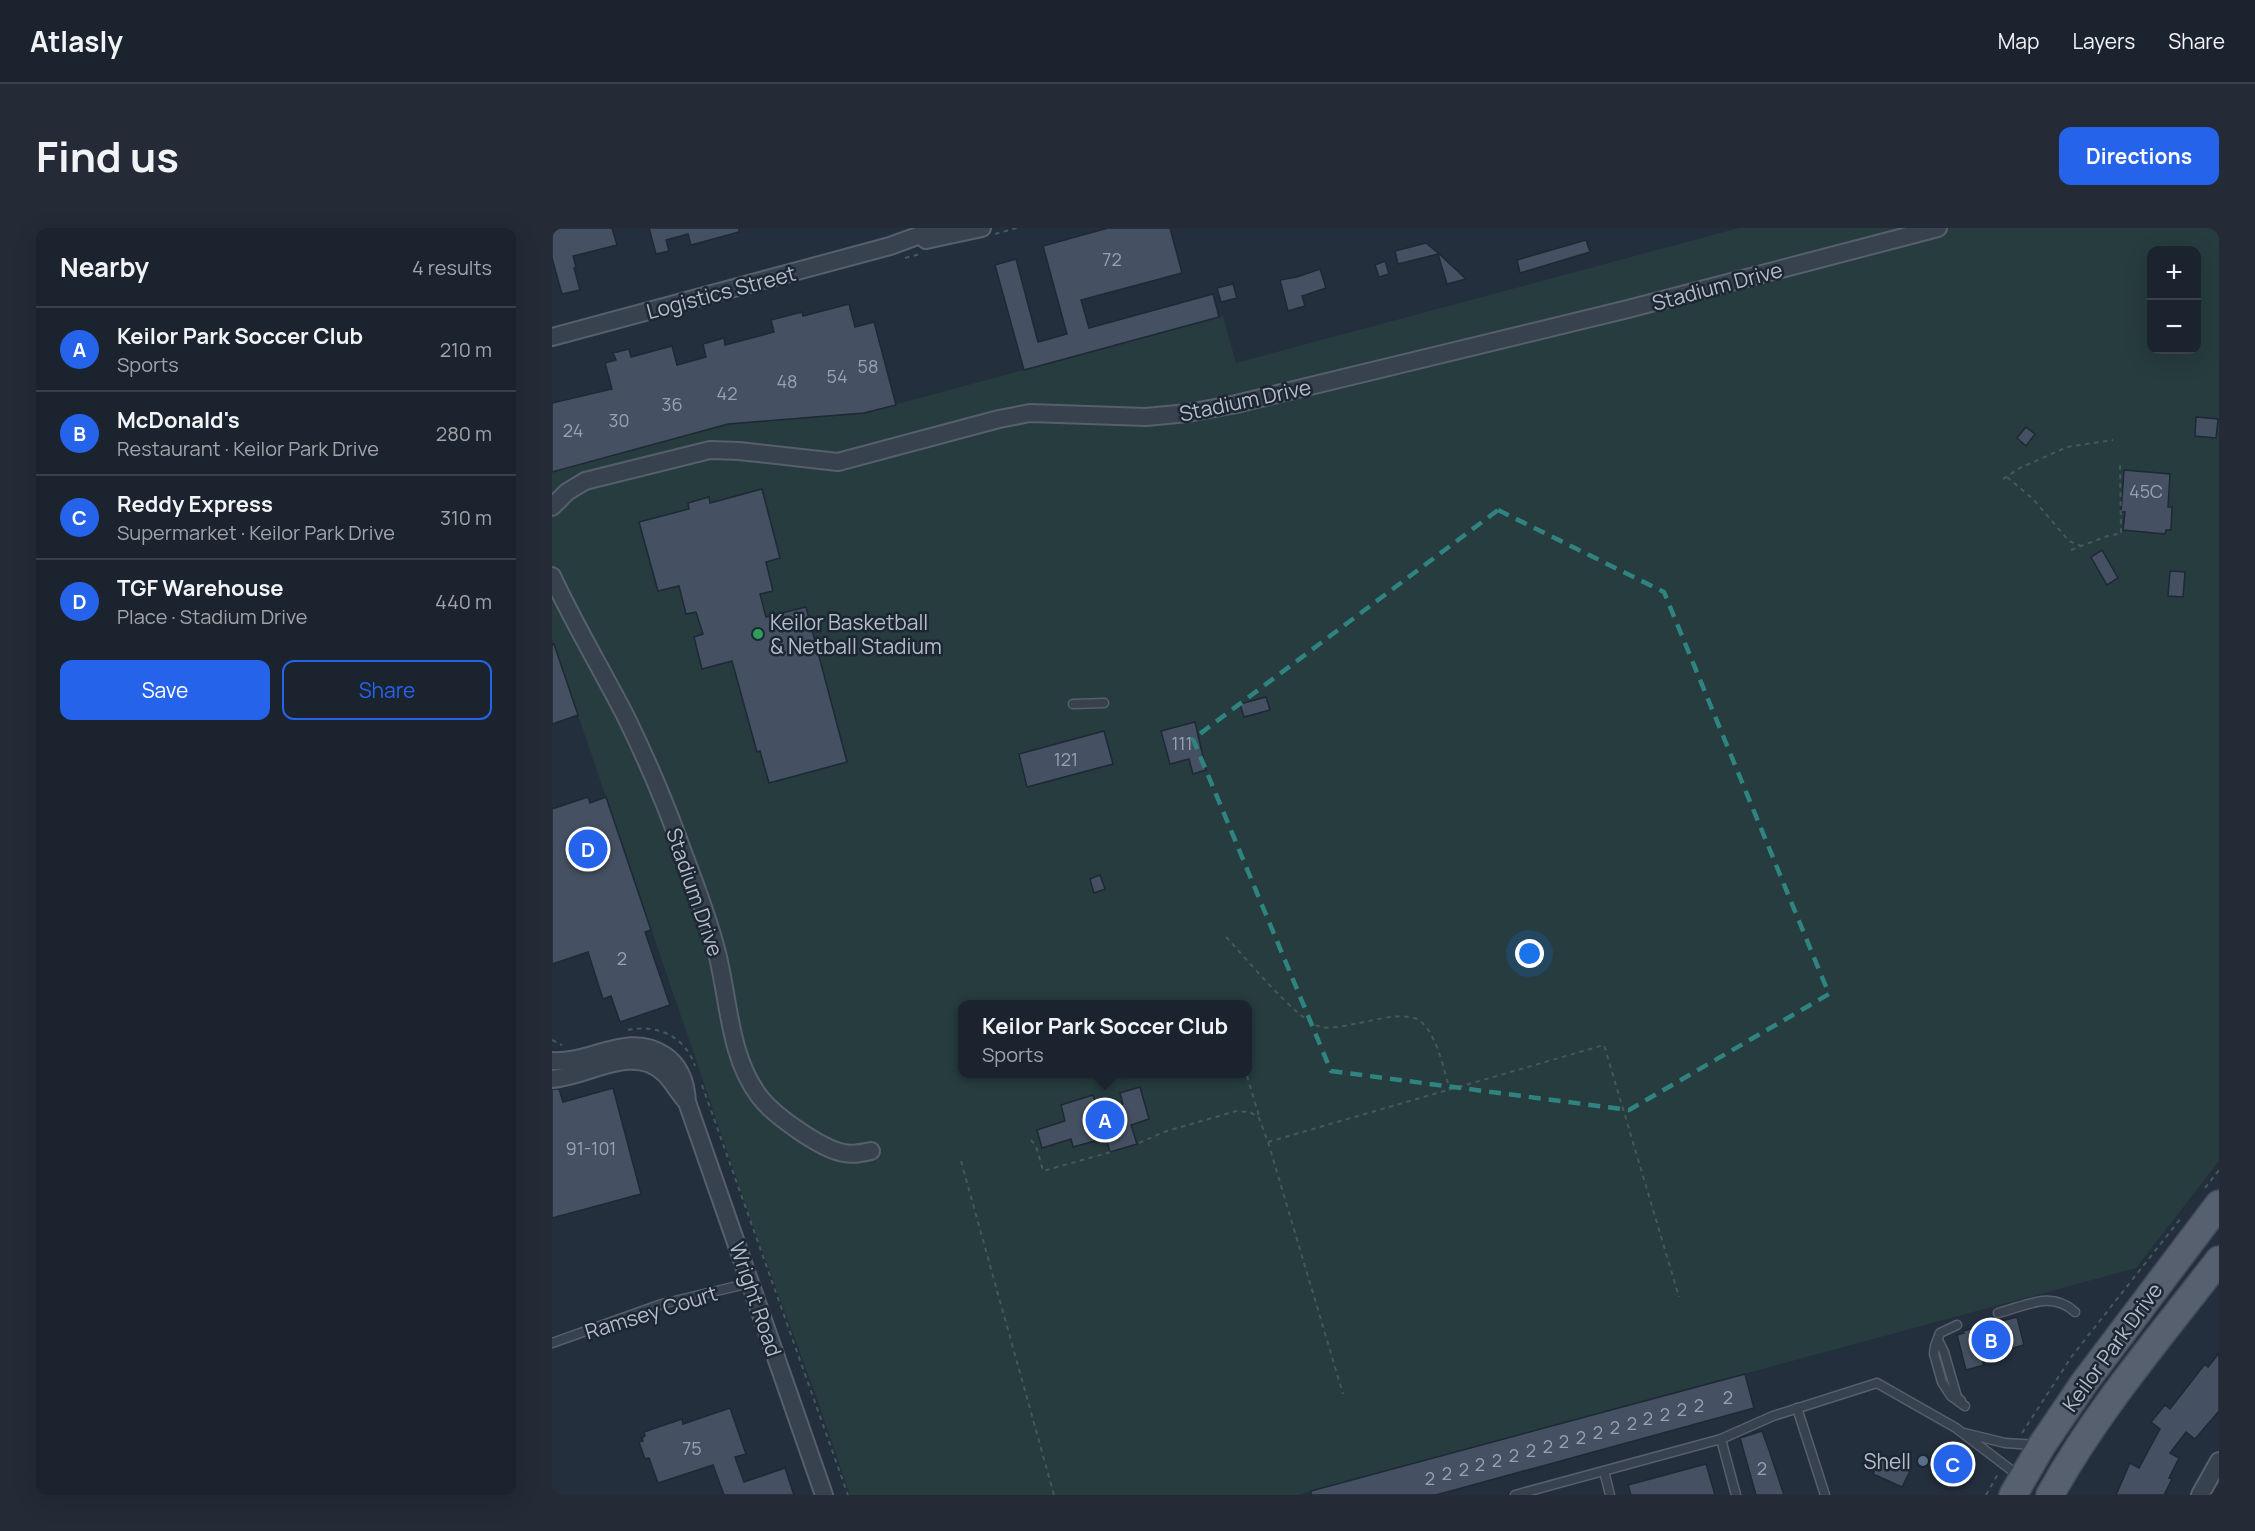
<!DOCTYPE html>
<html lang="en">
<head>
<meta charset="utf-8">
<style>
	:root { --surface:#1b232e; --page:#242b36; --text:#f1f3f6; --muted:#a0a4aa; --line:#39404a; --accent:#2563eb }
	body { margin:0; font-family:Manrope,sans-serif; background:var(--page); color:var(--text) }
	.controls { position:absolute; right:18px; top:18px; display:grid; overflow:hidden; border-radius:12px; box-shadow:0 6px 24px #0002 }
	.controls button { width:54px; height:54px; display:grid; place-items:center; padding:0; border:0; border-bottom:2px solid var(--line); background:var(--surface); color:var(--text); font:30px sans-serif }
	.you { position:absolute; left:978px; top:726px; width:21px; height:21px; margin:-15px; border:4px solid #fff; border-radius:50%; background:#1a73e8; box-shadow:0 0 0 9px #1a73e833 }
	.badge { display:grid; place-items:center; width:39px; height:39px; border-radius:50%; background:var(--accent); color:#fff; font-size:20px; font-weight:700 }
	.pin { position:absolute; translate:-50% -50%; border:3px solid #fff; box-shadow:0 2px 6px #0006 }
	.popup { position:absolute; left:406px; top:772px; width:294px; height:78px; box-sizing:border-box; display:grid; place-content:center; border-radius:12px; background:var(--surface); filter:drop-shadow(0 2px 4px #0005); font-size:20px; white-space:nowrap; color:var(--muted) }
	.popup b { font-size:22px; color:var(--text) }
	.popup::after { content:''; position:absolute; left:50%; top:100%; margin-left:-12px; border:12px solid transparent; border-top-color:var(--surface) }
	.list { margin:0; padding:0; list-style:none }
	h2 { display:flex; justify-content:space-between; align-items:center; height:78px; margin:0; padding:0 24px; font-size:26px }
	h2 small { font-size:20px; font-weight:400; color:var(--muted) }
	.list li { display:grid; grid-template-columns:39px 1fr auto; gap:18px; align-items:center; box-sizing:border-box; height:84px; padding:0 24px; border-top:2px solid var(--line) }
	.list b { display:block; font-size:22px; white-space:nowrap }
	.list p { margin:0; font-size:20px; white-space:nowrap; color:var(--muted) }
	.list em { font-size:20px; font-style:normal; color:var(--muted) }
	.actions { display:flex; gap:12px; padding:18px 24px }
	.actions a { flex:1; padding:14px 0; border:2px solid var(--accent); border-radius:12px; text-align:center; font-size:21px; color:var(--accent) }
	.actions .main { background:var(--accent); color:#fff }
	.map { position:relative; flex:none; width:1667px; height:1267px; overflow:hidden; border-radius:12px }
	header { display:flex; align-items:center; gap:36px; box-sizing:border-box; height:84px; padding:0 30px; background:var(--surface); border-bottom:2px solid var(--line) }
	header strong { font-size:28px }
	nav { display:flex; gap:33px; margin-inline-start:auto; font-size:21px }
	.intro { display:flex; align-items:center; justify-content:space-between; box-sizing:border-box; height:144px; padding:0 36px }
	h1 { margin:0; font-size:42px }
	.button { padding:15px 27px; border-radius:12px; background:var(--accent); color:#fff; font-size:21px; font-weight:700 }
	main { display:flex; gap:36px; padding:0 36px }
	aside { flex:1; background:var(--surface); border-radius:12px; box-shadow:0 6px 24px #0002 }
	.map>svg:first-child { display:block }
</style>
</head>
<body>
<header>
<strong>Atlasly</strong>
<nav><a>Map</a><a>Layers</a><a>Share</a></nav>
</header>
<div class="intro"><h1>Find us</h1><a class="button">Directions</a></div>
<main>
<aside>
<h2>Nearby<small>4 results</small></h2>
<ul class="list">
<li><span class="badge">A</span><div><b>Keilor Park Soccer Club</b><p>Sports</p></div><em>210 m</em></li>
<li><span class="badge">B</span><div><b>McDonald's</b><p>Restaurant · Keilor Park Drive</p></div><em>280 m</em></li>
<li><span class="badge">C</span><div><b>Reddy Express</b><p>Supermarket · Keilor Park Drive</p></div><em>310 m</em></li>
<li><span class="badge">D</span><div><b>TGF Warehouse</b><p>Place · Stadium Drive</p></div><em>440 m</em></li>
</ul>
<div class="actions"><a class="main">Save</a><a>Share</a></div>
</aside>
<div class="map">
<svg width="1667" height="1267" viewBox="0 0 1667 1267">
	<rect width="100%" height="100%" fill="#242f3e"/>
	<path fill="#263c3f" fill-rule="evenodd" d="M1187,0H1667V933L1584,1040L745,1267H298L263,1165L198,990L0,411V244L176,196L312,185L671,88L684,135ZM1600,22H1644V122H1600ZM410,776H696V846H410Z"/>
	<g fill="#455162" stroke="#1f2835" stroke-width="1.5">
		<polygon points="0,0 60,0 65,17 21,28 24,39 22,40 28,62 10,66 0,30"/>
		<polygon points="97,0 187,0 187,4 139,17 136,6 114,12 117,23 104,26"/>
		<polygon points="556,0 618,0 630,45 529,72 537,100 661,66 667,89 472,142 443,37 464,31 486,114 515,106 491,18"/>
		<polygon points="1034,12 1038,24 968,45 965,32"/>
		<polygon points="874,15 886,25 914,51 895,56 886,26 846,36 843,23"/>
		<polygon points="833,33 837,46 827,49 823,37"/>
		<polygon points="768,41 774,60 750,68 753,78 736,83 728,52 745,49"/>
		<polygon points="681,56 685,70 669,74 665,60"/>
		<polygon points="297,76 303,99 322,94 344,177 312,185 176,196 0,244 0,175 60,161 53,135 64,132 61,125 77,121 79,129 120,118 125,137 154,129 151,116 172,110 173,117 222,104 219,92 250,84 251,88"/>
		<polygon points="1644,189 1666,191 1664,210 1643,208"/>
		<polygon points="1474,199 1483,206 1474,218 1465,210"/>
		<polygon points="1572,242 1618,246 1616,279 1620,279 1619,302 1614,302 1613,306 1571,302 1573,284 1569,284"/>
		<polygon points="210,261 228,330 214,334 221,363 208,366 214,389 254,379 295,534 217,555 208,523 205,524 180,433 150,441 142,409 151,406 144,384 134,386 127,358 106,363 87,294 137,281 136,275 157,269 158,275"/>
		<polygon points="1550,322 1566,350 1555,357 1539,329"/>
		<polygon points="1618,343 1633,344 1631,369 1616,368"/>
		<polygon points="2,416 26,487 0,496 0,417"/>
		<polygon points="714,469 718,482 692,489 688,476"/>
		<polygon points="643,494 654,542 641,546 637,531 618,536 609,503"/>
		<polygon points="552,503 561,536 475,559 467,526"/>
		<polygon points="36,569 38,575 54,569 99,702 93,704 118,777 68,794 59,768 51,771 36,724 0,736 0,581"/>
		<polygon points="548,647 553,661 542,665 538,651"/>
		<polygon points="588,859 597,891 579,897 585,916 558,924 554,910 521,919 519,911 490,920 485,902 513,893 509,877 541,867 546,883 571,876 568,865"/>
		<polygon points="61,860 89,966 0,990 0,861 7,861 11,874"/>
		<polygon points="1465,1089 1472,1117 1429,1129 1432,1137 1414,1142 1405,1107 1412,1105 1411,1103"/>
		<polygon points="1667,1125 1667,1183 1643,1211 1634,1204 1618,1225 1627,1230 1617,1250 1620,1251 1612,1267 1564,1267 1578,1235 1587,1240 1608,1201 1599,1194 1613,1177 1618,1181 1653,1136 1656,1139"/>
		<polygon points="1193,1146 1202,1180 884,1267 759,1267 759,1263"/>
		<polygon points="178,1180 194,1226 183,1229 192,1254 233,1240 242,1267 172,1267 161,1237 106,1255 97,1230 93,1231 87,1214 91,1213 90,1210 93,1208 92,1204 130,1191 131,1196"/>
		<polygon points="1210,1203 1217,1222 1232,1267 1204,1267 1188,1210"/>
		<polygon points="1386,1217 1422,1233 1412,1254 1376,1238"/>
		<polygon points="1328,1230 1358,1243 1350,1259 1321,1246"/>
		<polygon points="1154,1236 1163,1267 1079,1267 1076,1257"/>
	</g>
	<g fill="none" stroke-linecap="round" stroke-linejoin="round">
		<defs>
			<g id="lane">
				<polyline points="521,476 552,475"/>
				<path d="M1446,1085C1474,1078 1499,1062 1523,1084"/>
				<polyline points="1405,1097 1388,1105 1383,1118 1382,1126 1390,1154 1399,1168 1413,1178"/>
				<polyline points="1386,1112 1392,1124 1405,1169 1409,1173"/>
				<polyline points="0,1115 110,1076 198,1055"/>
				<polyline points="1245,1180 1273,1267"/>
				<polyline points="1412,1205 1453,1215 1484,1217"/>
				<polyline points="1169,1211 1184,1267"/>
				<polyline points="1052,1243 1058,1267"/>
				<polyline points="963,1267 1169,1211 1221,1188 1325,1155 1404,1200 1467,1248"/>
			</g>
			<g id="street">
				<polyline points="374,12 430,0"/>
				<polyline points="0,109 338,18 387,0"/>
				<polyline points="0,279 15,264 33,253 158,222 187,223 286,234 447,191 478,185 594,189 636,185 684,176 1076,81 1386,0"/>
				<path d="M0,348C22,396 50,442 74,489C96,534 115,579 132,627C144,659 157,692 165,725C177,772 177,828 207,868C221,887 269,921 292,925C301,927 310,925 319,923"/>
				<path d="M0,833C38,836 77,803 112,827C129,838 134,855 135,874L272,1267"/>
				<path d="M0,851C35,849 81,815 112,845C121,853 126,865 135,874"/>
				<polyline points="1648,1267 1667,1233"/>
			</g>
			<g id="primary">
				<polyline points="1461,1267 1490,1217 1532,1155 1667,976"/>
				<path d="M1498,1267C1545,1182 1608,1109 1667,1032"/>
			</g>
		</defs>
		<use href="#lane" stroke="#565f6c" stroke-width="11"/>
		<use href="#street" stroke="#565f6c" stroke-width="20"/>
		<use href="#primary" stroke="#414a57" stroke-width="30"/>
		<g stroke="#44595c" stroke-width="2" stroke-dasharray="4.5 4.5" stroke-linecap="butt">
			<polyline points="443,6 465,0"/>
			<polyline points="353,30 368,26"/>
			<polyline points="1455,249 1481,271 1517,313 1529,318"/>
			<polyline points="1451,251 1468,240 1515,219 1561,212"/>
			<polyline points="1519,322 1558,307 1569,306 1568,234"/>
			<path d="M674,709C693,729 743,790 766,798C776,802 792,798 802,796C820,793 844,785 862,790C883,796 892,843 898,862"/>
			<path d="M76,802C105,796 133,808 143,838"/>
			<polyline points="0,812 10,817"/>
			<polyline points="695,848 707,888"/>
			<polyline points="150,857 296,1267"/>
			<polyline points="479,912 484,918 491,943 559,924"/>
			<polyline points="716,914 1052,817 1127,1069"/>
			<polyline points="587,915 612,904 684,883 698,884 707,890 716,914 791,1166"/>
			<polyline points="409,933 502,1267"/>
			<polyline points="1653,960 1667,942"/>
			<polyline points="1470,1205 1520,1128 1629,990"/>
			<polyline points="1434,1267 1446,1246"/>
		</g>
		<use href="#lane" stroke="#38414e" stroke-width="8"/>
		<use href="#street" stroke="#38414e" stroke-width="16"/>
		<use href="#primary" stroke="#56606e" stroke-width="27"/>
	</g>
	<path fill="none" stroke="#308480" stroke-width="4.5" stroke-dasharray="12 8" stroke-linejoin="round" d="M946,282L1112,364L1277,766L1077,882L779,843L641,511Z"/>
	<circle fill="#2e9e5b" stroke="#1d2633" stroke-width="2" cx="206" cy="406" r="6"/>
	<circle fill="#5c6f8a" stroke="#1d2633" stroke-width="2" cx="1371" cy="1233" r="6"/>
	<g text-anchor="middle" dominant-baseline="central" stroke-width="5" stroke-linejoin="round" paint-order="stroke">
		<g font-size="18" fill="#98a1af">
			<text x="560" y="31">72</text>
			<text x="316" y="138">58</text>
			<text x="285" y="148">54</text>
			<text x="235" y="153">48</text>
			<text x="175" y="165">42</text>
			<text x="120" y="176">36</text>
			<text x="67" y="192">30</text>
			<text x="21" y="202">24</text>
			<text x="1594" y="263">45C</text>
			<text x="630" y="515">111</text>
			<text x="514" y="531">121</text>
			<text x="70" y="730">2</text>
			<text x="39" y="920">91-101</text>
			<text x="1176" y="1169">2</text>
			<text x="1147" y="1177">2</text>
			<text x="1130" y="1181">2</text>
			<text x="1113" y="1186">2</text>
			<text x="1096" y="1190">2</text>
			<text x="1080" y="1195">2</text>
			<text x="1063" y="1199">2</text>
			<text x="1046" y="1204">2</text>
			<text x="1029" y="1209">2</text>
			<text x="1012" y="1213">2</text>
			<text x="996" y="1218">2</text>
			<text x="140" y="1220">75</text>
			<text x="979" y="1222">2</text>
			<text x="962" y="1227">2</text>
			<text x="945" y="1232">2</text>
			<text x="928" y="1236">2</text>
			<text x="1210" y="1240">2</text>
			<text x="912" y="1241">2</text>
			<text x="895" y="1245">2</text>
			<text x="878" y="1250">2</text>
		</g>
		<g font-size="21" fill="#b4bcc9" stroke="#1d2633">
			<text transform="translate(1165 58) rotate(-15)">Stadium Drive</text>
			<text transform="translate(169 64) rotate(-15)">Logistics Street</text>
			<text transform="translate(693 172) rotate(-12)">Stadium Drive</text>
			<text transform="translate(143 664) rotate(71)">Stadium Drive</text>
			<text transform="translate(204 1071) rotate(71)">Wright Road</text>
			<text transform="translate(99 1084) rotate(-17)">Ramsey Court</text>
			<text transform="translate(1560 1119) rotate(-54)">Keilor Park Drive</text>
		</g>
		<g font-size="21" fill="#b4bcc9" stroke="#1d2633" text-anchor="start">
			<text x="218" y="394">Keilor Basketball<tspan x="218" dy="24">&amp; Netball Stadium</tspan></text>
			<text x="1359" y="1233" text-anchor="end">Shell</text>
		</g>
	</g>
</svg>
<div class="controls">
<button>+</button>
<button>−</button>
</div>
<div class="you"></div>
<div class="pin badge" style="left:553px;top:892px">A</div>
<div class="popup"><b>Keilor Park Soccer Club</b>Sports</div>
<div class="pin badge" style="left:1439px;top:1112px">B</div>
<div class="pin badge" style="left:1401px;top:1236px">C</div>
<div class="pin badge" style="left:36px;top:621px">D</div>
</div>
</main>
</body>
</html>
